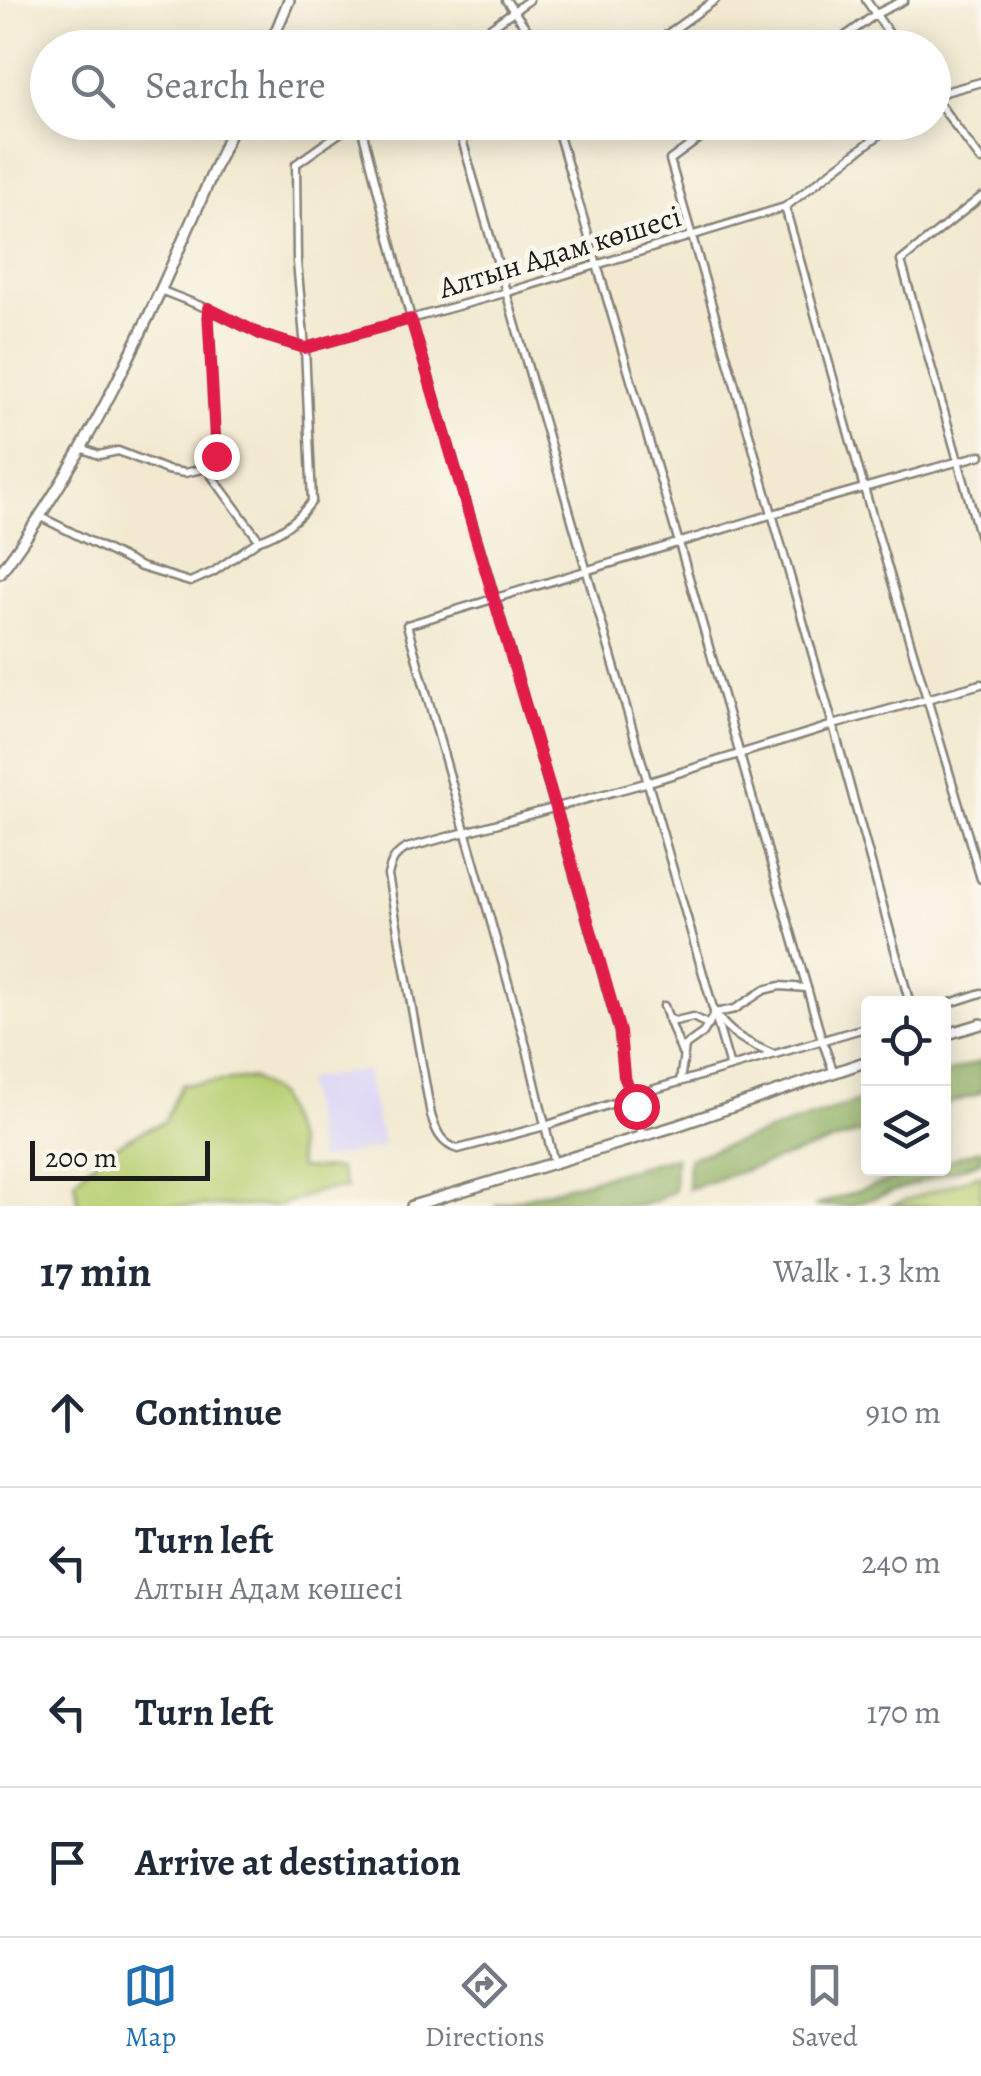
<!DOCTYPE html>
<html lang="en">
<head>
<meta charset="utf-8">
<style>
	:root { --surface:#fff; --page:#f2f2f3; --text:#1f2937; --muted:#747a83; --line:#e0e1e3; --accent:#1f6fb2 }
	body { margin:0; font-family:Alegreya,serif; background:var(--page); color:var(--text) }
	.controls { position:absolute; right:30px; bottom:30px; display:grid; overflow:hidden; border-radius:10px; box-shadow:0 5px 25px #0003 }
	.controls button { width:90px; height:90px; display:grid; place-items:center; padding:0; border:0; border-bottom:2px solid var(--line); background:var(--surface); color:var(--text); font:50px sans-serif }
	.scale { position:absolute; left:30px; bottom:25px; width:180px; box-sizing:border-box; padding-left:10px; border:5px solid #1c1c1c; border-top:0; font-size:28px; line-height:35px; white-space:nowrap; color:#1c1c1c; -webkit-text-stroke:8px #fbf7ec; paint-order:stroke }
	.stop { position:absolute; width:30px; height:30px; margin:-22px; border:8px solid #e11d48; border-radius:50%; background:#fff }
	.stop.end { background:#e11d48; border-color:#fff; box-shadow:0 2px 10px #0008 }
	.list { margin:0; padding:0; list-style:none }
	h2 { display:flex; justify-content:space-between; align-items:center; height:130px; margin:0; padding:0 40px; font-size:42px }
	h2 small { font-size:32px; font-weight:400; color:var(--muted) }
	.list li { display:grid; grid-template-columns:65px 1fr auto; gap:30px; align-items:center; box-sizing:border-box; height:150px; padding:0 40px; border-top:2px solid var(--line) }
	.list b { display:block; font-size:38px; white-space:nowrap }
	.list p { margin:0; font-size:32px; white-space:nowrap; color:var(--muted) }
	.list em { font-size:32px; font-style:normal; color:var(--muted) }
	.icon { flex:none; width:55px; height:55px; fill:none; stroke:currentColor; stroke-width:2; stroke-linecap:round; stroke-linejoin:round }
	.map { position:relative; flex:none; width:981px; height:1206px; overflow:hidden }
	.search { position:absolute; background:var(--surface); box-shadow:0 5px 25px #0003; left:30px; right:30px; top:30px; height:110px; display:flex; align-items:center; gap:25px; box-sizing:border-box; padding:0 35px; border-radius:55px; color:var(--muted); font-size:38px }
	.sheet { height:730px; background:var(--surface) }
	nav { display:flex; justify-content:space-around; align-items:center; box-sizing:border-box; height:140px; border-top:2px solid var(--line); background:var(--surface); font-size:28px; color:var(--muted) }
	nav a { display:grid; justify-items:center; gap:5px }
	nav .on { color:var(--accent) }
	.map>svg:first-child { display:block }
</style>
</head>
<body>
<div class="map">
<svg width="981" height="1206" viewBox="0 0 981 1206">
	<rect width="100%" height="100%" fill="#fbf7ec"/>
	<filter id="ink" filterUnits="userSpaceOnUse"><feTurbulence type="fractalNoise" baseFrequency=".01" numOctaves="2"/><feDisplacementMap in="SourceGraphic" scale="20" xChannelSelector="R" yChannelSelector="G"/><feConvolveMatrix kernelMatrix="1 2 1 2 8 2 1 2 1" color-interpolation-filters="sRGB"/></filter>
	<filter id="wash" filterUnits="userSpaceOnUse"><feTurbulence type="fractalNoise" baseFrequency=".0048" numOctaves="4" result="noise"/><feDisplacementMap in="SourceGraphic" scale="40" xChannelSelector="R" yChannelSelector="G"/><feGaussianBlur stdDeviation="2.25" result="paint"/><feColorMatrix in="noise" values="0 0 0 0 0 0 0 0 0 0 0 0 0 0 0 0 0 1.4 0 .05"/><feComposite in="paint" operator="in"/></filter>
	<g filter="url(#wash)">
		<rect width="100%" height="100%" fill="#f2e9d0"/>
		<polygon fill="#dcd6f6" points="366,1070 383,1147 319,1160 305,1080"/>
		<g fill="#b9d075" stroke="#6a7648" stroke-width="2.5">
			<path d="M252,1078L278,1096L296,1142L299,1168L339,1169L346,1188L318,1191L278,1206H78L75,1181C101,1151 128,1137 164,1122L182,1085Z"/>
			<polygon points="981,1174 981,1206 890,1206"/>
		</g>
		<g fill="#92b266" stroke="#576741" stroke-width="2.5">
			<polygon points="981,1061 981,1093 944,1105 944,1074"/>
			<polygon points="868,1098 868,1130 688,1189 689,1158"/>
			<polygon points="981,1149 981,1161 851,1206 814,1206 923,1169 944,1168 944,1162"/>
			<polygon points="675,1157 674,1191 656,1201 638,1206 494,1206"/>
		</g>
	</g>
	<g filter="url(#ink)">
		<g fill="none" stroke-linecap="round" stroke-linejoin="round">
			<defs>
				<g id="minor">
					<polyline points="506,0 540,48"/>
					<polyline points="866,0 899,48"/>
					<polyline points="462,48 529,0"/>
					<polyline points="648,48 715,0"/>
					<polyline points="829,48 876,14 904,0"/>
					<polyline points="934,95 981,82"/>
					<polyline points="934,97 981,160"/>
					<polyline points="360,122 411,319 495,598 619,1032 624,1076 636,1106 642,1137"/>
					<polyline points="457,122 730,1067"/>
					<polyline points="555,122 679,543 822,1040 834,1073"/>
					<polyline points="722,122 670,160 833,725 910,1004"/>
					<polyline points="981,197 901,261 981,541"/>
					<polyline points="785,207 864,488 981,879"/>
					<polyline points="160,290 211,310 262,335 305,348 508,292 785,207 896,122"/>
					<polyline points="81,448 99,455 118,451 167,470 185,473 206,468 216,456 208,308"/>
					<path d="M206,468L259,540C280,534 299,519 312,501L305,348L297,262L296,164L355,122"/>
					<polyline points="39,516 141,567 190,582 213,572 259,540"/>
					<polyline points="944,1005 981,993"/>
					<polyline points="664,1006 682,1053"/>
					<polyline points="715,1013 735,1009 764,990 780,986 807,988"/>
					<polyline points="668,1018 675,1021 693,1017 709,1025"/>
					<path d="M868,1027L655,1089L545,1126L458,1149C441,1144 436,1131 431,1115L388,875C391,862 395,854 407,848L649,782L833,725L981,684"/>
					<path d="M680,1082L685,1046L703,1033L715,1013C731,1036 747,1042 772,1054"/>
					<polyline points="554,1163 528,1053 407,625 803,505 981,455"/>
				</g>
				<g id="major">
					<polyline points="269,48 289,0"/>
					<path d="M0,573C103,437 166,277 235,122"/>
					<polyline points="944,1035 981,1024"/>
					<polyline points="412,1206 676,1126 868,1061"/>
				</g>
			</defs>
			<use href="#minor" stroke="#878276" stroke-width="11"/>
			<use href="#major" stroke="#878276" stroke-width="14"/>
			<use href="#minor" stroke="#fff" stroke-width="6"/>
			<use href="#major" stroke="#fff" stroke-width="9"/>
		</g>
	</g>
	<g fill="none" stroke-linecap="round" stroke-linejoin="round" filter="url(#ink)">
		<polyline stroke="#e11d48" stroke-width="12" points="216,456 208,308 262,335 305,348 411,319 556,808 620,1032 624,1076 636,1106"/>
	</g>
	<g text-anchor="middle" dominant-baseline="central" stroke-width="10" stroke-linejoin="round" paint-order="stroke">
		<g font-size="30" fill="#1c1c1c" stroke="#fbf7ec">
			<text transform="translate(560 252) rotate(-17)">Алтын Адам көшесі</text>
		</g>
	</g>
</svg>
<div class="controls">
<button><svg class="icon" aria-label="locate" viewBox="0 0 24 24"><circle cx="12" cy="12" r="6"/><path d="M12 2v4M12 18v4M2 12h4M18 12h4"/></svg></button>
<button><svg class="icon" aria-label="layers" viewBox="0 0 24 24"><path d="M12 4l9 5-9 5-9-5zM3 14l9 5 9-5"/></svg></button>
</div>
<div class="scale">200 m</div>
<div class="stop" style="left:636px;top:1106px"></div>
<div class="stop end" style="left:216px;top:456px"></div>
<div class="search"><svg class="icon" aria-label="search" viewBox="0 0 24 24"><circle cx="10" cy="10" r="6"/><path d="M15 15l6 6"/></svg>Search here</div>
</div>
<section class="sheet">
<h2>17 min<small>Walk · 1.3 km</small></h2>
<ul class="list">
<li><svg class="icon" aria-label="ahead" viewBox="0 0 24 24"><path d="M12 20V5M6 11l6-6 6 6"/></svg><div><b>Continue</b></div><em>910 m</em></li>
<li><svg class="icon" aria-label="left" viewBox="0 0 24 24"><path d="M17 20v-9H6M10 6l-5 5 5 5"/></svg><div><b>Turn left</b><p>Алтын Адам көшесі</p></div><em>240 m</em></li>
<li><svg class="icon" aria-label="left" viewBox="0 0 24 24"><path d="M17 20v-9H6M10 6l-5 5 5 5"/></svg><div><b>Turn left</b></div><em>170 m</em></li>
<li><svg class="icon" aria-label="arrive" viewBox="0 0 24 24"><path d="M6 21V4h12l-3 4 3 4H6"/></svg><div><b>Arrive at destination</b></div></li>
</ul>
</section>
<nav>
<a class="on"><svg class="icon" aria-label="map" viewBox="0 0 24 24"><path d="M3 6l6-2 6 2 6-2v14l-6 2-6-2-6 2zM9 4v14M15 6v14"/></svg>Map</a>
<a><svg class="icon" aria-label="directions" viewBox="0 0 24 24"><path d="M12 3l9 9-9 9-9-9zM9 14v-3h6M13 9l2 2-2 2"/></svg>Directions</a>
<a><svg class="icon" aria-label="saved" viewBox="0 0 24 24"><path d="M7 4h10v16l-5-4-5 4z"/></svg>Saved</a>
</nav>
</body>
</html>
